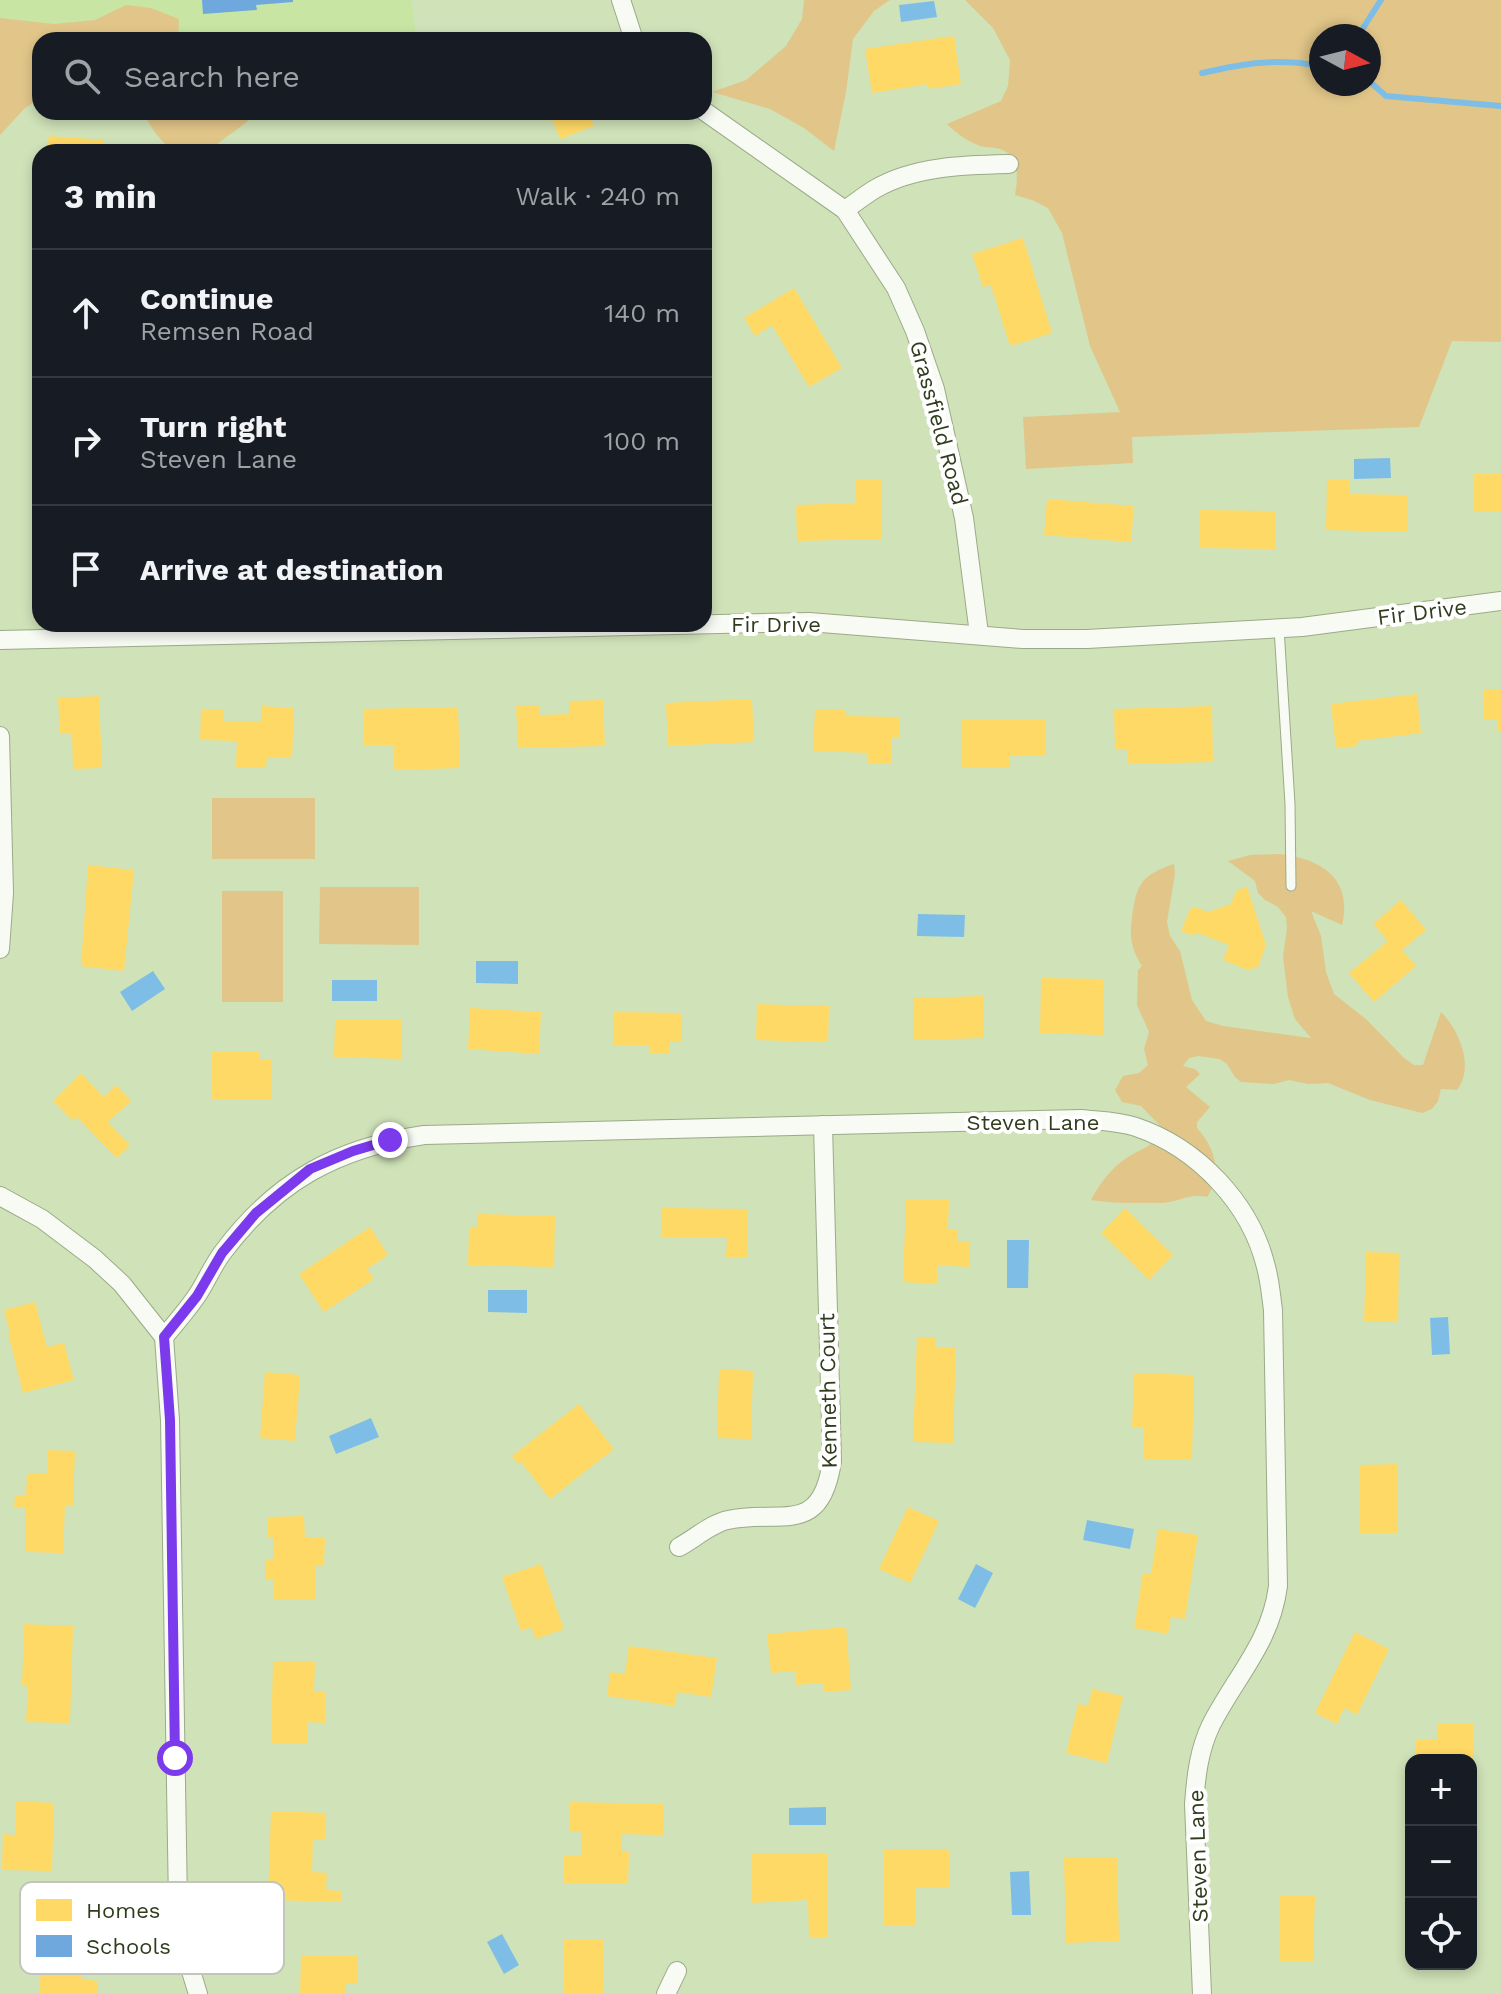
<!DOCTYPE html>
<html lang="en">
<head>
<meta charset="utf-8">
<style>
	:root { --surface:#171b24; --page:#242831; --text:#f1f3f6; --muted:#9ea1a6; --line:#363941 }
	body { margin:0; font-family:"Work Sans",sans-serif; background:var(--page); color:var(--text) }
	.controls { position:absolute; right:24px; bottom:24px; display:grid; overflow:hidden; border-radius:16px; box-shadow:0 4px 12px #0003 }
	.controls button { width:72px; height:72px; display:grid; place-items:center; padding:0; border:0; border-bottom:2px solid var(--line); background:var(--surface); color:var(--text); font:40px sans-serif }
	.compass { position:absolute; left:1309px; top:24px; width:72px; height:72px; border-radius:50%; background:var(--surface); box-shadow:0 4px 12px #0003; rotate:97deg }
	.stop { position:absolute; width:24px; height:24px; margin:-18px; border:6px solid #7c3aed; border-radius:50%; background:#fff }
	.stop.end { background:#7c3aed; border-color:#fff; box-shadow:0 2px 8px #0008 }
	.list { margin:0; padding:0; list-style:none }
	h2 { display:flex; justify-content:space-between; align-items:center; height:104px; margin:0; padding:0 32px; font-size:34px }
	h2 small { font-size:26px; font-weight:400; color:var(--muted) }
	.list li { display:grid; grid-template-columns:52px 1fr auto; gap:24px; align-items:center; box-sizing:border-box; height:128px; padding:0 32px; border-top:2px solid var(--line) }
	.list b { display:block; font-size:30px; white-space:nowrap }
	.list p { margin:0; font-size:26px; white-space:nowrap; color:var(--muted) }
	.list em { font-size:26px; font-style:normal; color:var(--muted) }
	.icon { flex:none; width:44px; height:44px; fill:none; stroke:currentColor; stroke-width:2; stroke-linecap:round; stroke-linejoin:round }
	.map { position:relative; flex:none; width:1501px; height:1994px; overflow:hidden }
	.search { position:absolute; background:var(--surface); box-shadow:0 4px 12px #0003; left:32px; top:32px; width:680px; height:88px; display:flex; align-items:center; gap:20px; box-sizing:border-box; padding:0 28px; border-radius:24px; color:var(--muted); font-size:30px }
	.panel { position:absolute; background:var(--surface); box-shadow:0 4px 12px #0003; left:32px; top:144px; width:680px; height:488px; border-radius:24px }
	.map>svg:first-child { display:block }
</style>
</head>
<body>
<div class="map">
<svg width="1501" height="1994" viewBox="0 0 1501 1994">
	<rect width="100%" height="100%" fill="#cfe2b8"/>
	<polygon fill="#c8e5a4" points="0,0 412,0 416,40 40,40 0,87"/>
	<g fill="#e2c689" fill-rule="evenodd">
		<polygon points="804,0 890,0 874,11 853,39 846,92 834,151 804,128 770,109 712,92 746,80 786,46 802,19"/>
		<path d="M965,0H1501V342L1452,341L1419,427L1132,437L1133,463L1026,469L1023,417L1120,412L1090,346L1062,233L1048,208L1032,200L1015,195C1018,178 1020,156 1000,149C994,147 987,148 980,146C967,141 957,134 947,124L1001,101L1008,86L1010,60L993,28ZM1321,36H1369V84H1321Z"/>
		<polygon points="126,5 151,8 179,19 178,40 40,40 40,98 24,109 0,135 0,18 54,24 95,20"/>
		<path d="M142,112H256C243,129 223,136 209,152H173L156,134Z"/>
		<rect x="212" y="798" width="103" height="61"/>
		<path d="M1280,854C1322,859 1353,879 1342,925L1311,911L1321,936L1326,972L1334,994L1366,1019L1404,1058L1414,1065H1423L1441,1012C1459,1030 1475,1067 1457,1090L1441,1089L1438,1101L1432,1109L1422,1113L1370,1100L1328,1083L1308,1084L1289,1080L1274,1084L1241,1082L1235,1077L1227,1064L1220,1059L1198,1056L1189,1058L1183,1066L1195,1069L1200,1074L1186,1087L1210,1107L1197,1122V1128C1215,1148 1223,1174 1207,1197C1188,1193 1179,1202 1162,1203C1138,1203 1115,1204 1091,1200C1100,1183 1112,1167 1128,1157C1145,1147 1151,1147 1165,1131L1141,1106L1122,1102L1115,1090L1123,1076L1139,1073L1148,1065L1144,1049L1149,1032L1137,1005L1138,970L1142,966C1132,950 1129,938 1132,918C1136,885 1141,875 1174,864L1175,874L1167,922L1170,936L1180,951L1192,1000L1206,1021L1223,1026L1311,1038L1295,1019L1288,997L1283,957L1287,928L1286,917L1278,907L1265,900L1258,893L1255,881L1228,861L1250,855Z"/>
		<polygon points="320,887 419,887 419,945 319,944"/>
		<rect x="222" y="891" width="61" height="111"/>
	</g>
	<g fill="#7ebee6">
		<polygon points="934,1 937,17 901,22 899,5"/>
		<polygon points="1390,458 1391,478 1354,479 1354,459"/>
		<polygon points="918,914 965,915 964,937 917,936"/>
		<polygon points="476,961 518,961 518,984 476,983"/>
		<polygon points="153,971 165,989 132,1011 120,992"/>
		<rect x="332" y="980" width="45" height="21"/>
		<polygon points="1007,1240 1029,1240 1028,1288 1007,1288"/>
		<polygon points="488,1290 527,1290 527,1313 488,1312"/>
		<polygon points="1448,1317 1450,1354 1432,1355 1430,1318"/>
		<polygon points="371,1418 379,1437 336,1454 329,1436"/>
		<polygon points="1087,1520 1134,1529 1130,1549 1083,1540"/>
		<polygon points="976,1564 993,1573 975,1608 958,1599"/>
		<polygon points="826,1807 826,1825 789,1825 789,1808"/>
		<polygon points="1029,1871 1031,1915 1012,1915 1010,1872"/>
		<polygon points="502,1934 519,1965 504,1974 487,1942"/>
	</g>
	<g fill="#ffd966">
		<polygon points="954,36 961,84 929,89 928,84 872,93 865,49"/>
		<polygon points="549,112 588,112 594,126 560,139"/>
		<polygon points="49,136 104,140 103,152 47,152"/>
		<polygon points="1023,238 1052,333 1010,346 991,285 983,287 972,254"/>
		<polygon points="794,288 842,368 809,387 772,325 755,336 744,318"/>
		<polygon points="1474,474 1501,474 1501,511 1474,512"/>
		<polygon points="1327,479 1349,480 1349,494 1408,495 1407,532 1326,530"/>
		<polygon points="856,480 881,480 882,539 797,541 796,505 856,503"/>
		<polygon points="1047,499 1134,506 1131,542 1044,535"/>
		<polygon points="1199,510 1276,511 1275,549 1199,548"/>
		<polygon points="1484,689 1501,689 1501,731 1498,731 1498,719 1484,719"/>
		<polygon points="1417,694 1421,733 1357,741 1357,746 1336,748 1331,704"/>
		<polygon points="99,696 102,768 73,769 72,733 60,734 58,698"/>
		<polygon points="752,699 754,742 668,746 666,703"/>
		<polygon points="603,700 605,746 518,748 516,706 539,705 539,715 569,714 569,701"/>
		<polygon points="261,706 294,708 292,758 267,757 266,768 236,767 237,741 200,740 201,710 224,710 223,721 261,722"/>
		<polygon points="1212,706 1213,762 1127,764 1127,750 1115,750 1114,709"/>
		<polygon points="458,707 460,768 394,770 394,745 364,746 363,709"/>
		<polygon points="815,709 846,710 846,716 900,717 899,737 892,737 891,764 868,763 868,753 813,751"/>
		<polygon points="961,719 1046,720 1046,756 1010,755 1010,767 961,767"/>
		<polygon points="88,865 134,870 124,971 81,966"/>
		<polygon points="1247,887 1266,945 1258,967 1248,970 1223,960 1229,945 1198,933 1192,935 1181,931 1190,909 1195,907 1208,912 1231,904 1236,891"/>
		<polygon points="1401,900 1426,930 1402,950 1416,966 1374,1002 1349,973 1388,941 1373,924"/>
		<polygon points="1041,978 1104,979 1103,1035 1040,1033"/>
		<polygon points="983,996 984,1038 914,1040 913,998"/>
		<polygon points="757,1004 829,1006 828,1042 756,1040"/>
		<polygon points="470,1008 541,1012 539,1054 468,1049"/>
		<polygon points="613,1012 682,1013 682,1042 669,1042 669,1054 650,1054 650,1046 613,1046"/>
		<polygon points="335,1019 402,1020 401,1059 334,1057"/>
		<polygon points="212,1051 260,1052 260,1059 272,1059 271,1100 212,1099"/>
		<polygon points="81,1073 104,1097 116,1085 131,1101 108,1122 130,1145 117,1158 77,1117 73,1121 53,1101"/>
		<polygon points="906,1199 949,1200 948,1229 958,1230 958,1241 970,1241 969,1267 937,1265 937,1284 903,1282"/>
		<polygon points="662,1208 747,1209 747,1258 726,1257 727,1238 662,1238"/>
		<polygon points="1125,1208 1173,1255 1149,1280 1101,1233"/>
		<polygon points="477,1214 555,1216 554,1267 468,1265 469,1228 477,1228"/>
		<polygon points="370,1227 388,1255 367,1269 374,1279 324,1312 299,1274"/>
		<polygon points="1366,1252 1399,1253 1398,1322 1364,1322"/>
		<polygon points="35,1302 47,1347 64,1343 74,1380 23,1393 8,1333 10,1332 4,1310"/>
		<polygon points="917,1337 935,1338 935,1347 956,1348 953,1443 913,1442"/>
		<polygon points="719,1369 753,1371 751,1439 717,1438"/>
		<polygon points="265,1372 300,1375 295,1441 260,1438"/>
		<polygon points="1134,1373 1194,1375 1192,1460 1144,1459 1144,1428 1132,1428"/>
		<polygon points="579,1404 614,1449 550,1499 521,1462 518,1464 512,1456"/>
		<polygon points="47,1450 75,1451 73,1505 65,1505 63,1553 25,1552 26,1508 14,1508 15,1495 26,1495 27,1473 47,1473"/>
		<polygon points="1398,1464 1398,1533 1360,1533 1360,1465"/>
		<polygon points="908,1507 939,1521 910,1583 879,1569"/>
		<polygon points="304,1516 305,1538 325,1538 324,1566 315,1566 316,1600 274,1600 274,1579 265,1579 265,1559 273,1559 273,1538 268,1538 268,1517"/>
		<polygon points="1158,1529 1198,1535 1185,1619 1171,1617 1168,1634 1134,1628 1143,1573 1151,1574"/>
		<polygon points="541,1564 564,1629 536,1639 531,1627 521,1631 502,1577"/>
		<polygon points="24,1624 73,1626 70,1723 26,1722 28,1686 22,1686"/>
		<polygon points="846,1627 851,1690 824,1692 823,1683 796,1685 795,1671 771,1673 767,1634"/>
		<polygon points="1355,1632 1389,1649 1357,1715 1344,1708 1337,1724 1315,1713"/>
		<polygon points="629,1646 717,1658 711,1697 677,1692 675,1706 607,1696 610,1672 625,1674"/>
		<polygon points="273,1661 315,1662 314,1692 325,1692 325,1723 307,1722 307,1744 271,1744"/>
		<polygon points="1092,1689 1123,1696 1107,1763 1066,1753 1078,1704 1088,1706"/>
		<polygon points="1437,1724 1473,1724 1473,1757 1455,1757 1455,1760 1416,1760 1415,1740 1437,1739"/>
		<polygon points="16,1801 54,1803 52,1871 2,1870 3,1834 15,1835"/>
		<polygon points="570,1802 663,1804 663,1835 622,1834 622,1851 629,1851 628,1884 563,1884 563,1855 582,1856 582,1832 570,1832"/>
		<polygon points="271,1811 326,1813 325,1839 313,1839 312,1872 327,1873 326,1890 342,1891 342,1902 268,1900"/>
		<polygon points="949,1849 950,1887 916,1887 916,1925 884,1926 883,1850"/>
		<polygon points="752,1853 828,1854 827,1937 809,1937 808,1900 751,1903"/>
		<polygon points="1117,1857 1119,1941 1066,1943 1064,1858"/>
		<polygon points="1280,1895 1315,1895 1313,1961 1280,1961"/>
		<rect x="563" y="1940" width="41" height="54"/>
		<polygon points="43,1943 84,1946 82,1979 98,1981 97,1994 39,1994"/>
		<polygon points="301,1955 358,1956 358,1984 346,1984 346,1994 300,1994"/>
	</g>
	<polygon fill="#6fa8dc" points="202,0 293,0 293,2 256,5 257,10 203,14"/>
	<g fill="none" stroke-linecap="round" stroke-linejoin="round">
		<g stroke="#7ebee6" stroke-width="6">
			<polyline points="1358,36 1381,0"/>
			<path d="M1202,73C1246,63 1276,58 1321,66"/>
			<polyline points="1369,81 1386,96 1501,106"/>
		</g>
		<defs>
			<polyline id="service" points="1279,628 1290,804 1291,886"/>
			<g id="minor">
				<polyline points="621,0 634,40"/>
				<polyline points="704,111 845,210 896,288 915,331 935,389 964,518 979,634"/>
				<path d="M845,210C855,203 865,195 875,189C914,166 965,165 1009,164"/>
				<polyline points="0,640 809,622 1023,639 1087,639 1302,627 1501,601"/>
				<polyline points="0,736 4,893 0,949"/>
				<polyline points="0,1196 42,1219 95,1259 122,1284 164,1337 170,1420 178,1905 186,1955 198,1994"/>
				<path d="M164,1337C176,1323 188,1309 198,1294C207,1280 213,1265 223,1252C276,1181 337,1148 424,1135L1081,1119C1099,1121 1118,1121 1136,1127C1198,1148 1251,1204 1266,1267C1270,1281 1271,1296 1273,1310L1278,1586C1271,1642 1236,1676 1211,1725C1199,1750 1196,1776 1194,1804L1202,1994"/>
				<path d="M679,1547C694,1539 712,1523 728,1520C782,1509 821,1537 832,1461L823,1125"/>
				<polyline points="666,1994 677,1971"/>
			</g>
		</defs>
		<use href="#service" stroke="#9baa89" stroke-width="11"/>
		<use href="#minor" stroke="#9baa89" stroke-width="20"/>
		<use href="#service" stroke="#f8fbf4" stroke-width="9"/>
		<use href="#minor" stroke="#f8fbf4" stroke-width="18"/>
	</g>
	<g fill="none" stroke-linecap="round" stroke-linejoin="round">
		<polyline stroke="#7c3aed" stroke-width="10" points="175,1758 170,1420 164,1337 197,1296 222,1253 256,1213 310,1169 353,1151 390,1140"/>
	</g>
	<g text-anchor="middle" dominant-baseline="central" stroke-width="8" stroke-linejoin="round" paint-order="stroke">
		<g font-size="22" fill="#2f3d1d" stroke="#fff">
			<text transform="translate(939 423) rotate(75)">Grassfield Road</text>
			<text transform="translate(1422 612) rotate(-7)">Fir Drive</text>
			<text x="776" y="624">Fir Drive</text>
			<text x="1033" y="1122">Steven Lane</text>
			<text transform="translate(828 1391) rotate(-91)">Kenneth Court</text>
			<text transform="translate(1198 1856) rotate(-92)">Steven Lane</text>
		</g>
	</g>
	<rect x="20" y="1882" width="264" height="92" rx="12" fill="#fff" stroke="#c1c5bb" stroke-width="2"/>
	<rect x="36" y="1899" width="36" height="22" fill="#ffd966"/>
	<rect x="36" y="1935" width="36" height="22" fill="#6fa8dc"/>
	<g font-size="22" fill="#2f3d1d">
		<text x="86" y="1918">Homes</text>
		<text x="86" y="1954">Schools</text>
	</g>
</svg>
<div class="controls">
<button>+</button>
<button>−</button>
<button><svg class="icon" aria-label="locate" viewBox="0 0 24 24"><circle cx="12" cy="12" r="6"/><path d="M12 2v4M12 18v4M2 12h4M18 12h4"/></svg></button>
</div>
<svg class="compass" viewBox="-18 -18 36 36"><path d="M0-13l5 13h-10z" fill="#e53935"/><path d="M0 13l5-13h-10z" fill="#9ea1a6"/></svg>
<div class="stop" style="left:175px;top:1758px"></div>
<div class="stop end" style="left:390px;top:1140px"></div>
<div class="search"><svg class="icon" aria-label="search" viewBox="0 0 24 24"><circle cx="10" cy="10" r="6"/><path d="M15 15l6 6"/></svg>Search here</div>
<section class="panel">
<h2>3 min<small>Walk · 240 m</small></h2>
<ul class="list">
<li><svg class="icon" aria-label="ahead" viewBox="0 0 24 24"><path d="M12 20V5M6 11l6-6 6 6"/></svg><div><b>Continue</b><p>Remsen Road</p></div><em>140 m</em></li>
<li><svg class="icon" aria-label="right" viewBox="0 0 24 24"><path d="M7 20v-9h11M14 6l5 5-5 5"/></svg><div><b>Turn right</b><p>Steven Lane</p></div><em>100 m</em></li>
<li><svg class="icon" aria-label="arrive" viewBox="0 0 24 24"><path d="M6 21V4h12l-3 4 3 4H6"/></svg><div><b>Arrive at destination</b></div></li>
</ul>
</section>
</div>
</body>
</html>
